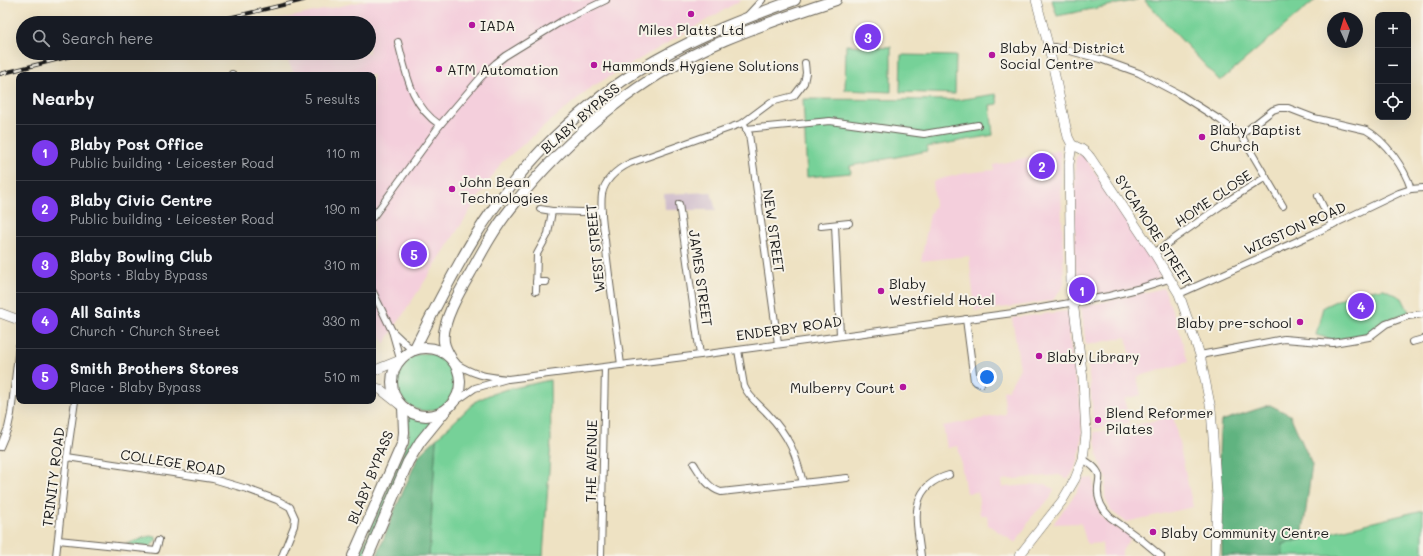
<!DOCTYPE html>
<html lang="en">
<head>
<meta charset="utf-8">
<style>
	:root { --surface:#171b24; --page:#20242c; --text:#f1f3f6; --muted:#9ea1a6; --line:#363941; --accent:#7c3aed }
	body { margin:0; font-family:Mali,sans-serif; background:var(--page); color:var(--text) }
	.controls { position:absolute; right:12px; top:12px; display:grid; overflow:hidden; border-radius:8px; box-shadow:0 4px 16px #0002 }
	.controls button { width:36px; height:36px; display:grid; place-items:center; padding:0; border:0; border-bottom:1px solid var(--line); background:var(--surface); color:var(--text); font:20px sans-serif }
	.compass { position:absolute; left:1327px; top:12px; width:36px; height:36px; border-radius:50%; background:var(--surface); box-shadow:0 4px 16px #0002; rotate:356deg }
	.you { position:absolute; left:987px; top:377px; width:14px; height:14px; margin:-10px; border:3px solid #fff; border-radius:50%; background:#1a73e8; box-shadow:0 0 0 6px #1a73e833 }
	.badge { display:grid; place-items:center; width:26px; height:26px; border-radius:50%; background:var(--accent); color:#fff; font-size:13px; font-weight:700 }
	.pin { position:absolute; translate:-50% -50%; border:2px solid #fff; box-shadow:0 1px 4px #0006 }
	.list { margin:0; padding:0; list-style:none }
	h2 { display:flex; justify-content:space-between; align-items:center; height:52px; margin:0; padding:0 16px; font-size:17px }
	h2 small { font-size:13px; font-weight:400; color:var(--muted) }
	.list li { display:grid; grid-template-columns:26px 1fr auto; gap:12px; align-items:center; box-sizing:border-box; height:56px; padding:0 16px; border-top:1px solid var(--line) }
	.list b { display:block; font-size:15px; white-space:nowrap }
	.list p { margin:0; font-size:13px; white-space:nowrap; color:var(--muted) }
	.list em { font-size:13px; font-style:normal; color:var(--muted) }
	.icon { flex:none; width:22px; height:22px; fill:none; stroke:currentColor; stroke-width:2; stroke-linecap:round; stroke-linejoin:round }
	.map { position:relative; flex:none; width:1423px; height:556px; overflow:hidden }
	.search { position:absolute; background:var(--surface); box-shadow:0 4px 16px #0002; left:16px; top:16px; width:360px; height:44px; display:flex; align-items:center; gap:10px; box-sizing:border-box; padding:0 14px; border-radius:22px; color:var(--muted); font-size:15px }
	.panel { position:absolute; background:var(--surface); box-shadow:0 4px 16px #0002; left:16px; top:72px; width:360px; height:332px; border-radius:8px }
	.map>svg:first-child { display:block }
</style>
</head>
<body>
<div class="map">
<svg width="1423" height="556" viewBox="0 0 1423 556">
	<rect width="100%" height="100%" fill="#f7f3e8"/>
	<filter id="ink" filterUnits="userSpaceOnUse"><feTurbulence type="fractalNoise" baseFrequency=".025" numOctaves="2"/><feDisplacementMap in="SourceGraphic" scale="8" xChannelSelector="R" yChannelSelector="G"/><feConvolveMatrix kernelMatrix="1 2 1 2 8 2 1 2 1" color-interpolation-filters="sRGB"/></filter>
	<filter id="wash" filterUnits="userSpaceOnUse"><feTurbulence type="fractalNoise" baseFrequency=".012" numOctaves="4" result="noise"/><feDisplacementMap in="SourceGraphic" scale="16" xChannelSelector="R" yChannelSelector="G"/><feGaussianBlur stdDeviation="0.9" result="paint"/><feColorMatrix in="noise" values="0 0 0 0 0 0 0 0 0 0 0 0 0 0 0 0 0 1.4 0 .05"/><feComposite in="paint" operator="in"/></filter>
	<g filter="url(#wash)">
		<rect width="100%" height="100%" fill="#eee2c3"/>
		<g fill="#f4cfdc">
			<polygon points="368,0 741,0 590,88 501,163 384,344 373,316 373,75 295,75 284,53 369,53 369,23 269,22"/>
			<polygon points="1060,150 1064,285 1053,300 1017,306 975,311 969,256 921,261 930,214 935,205 933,182 940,179 966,173 994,170 994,165"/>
			<polygon points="1081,154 1084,156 1159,269 1160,275 1158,278 1147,284 1128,290 1078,299 1077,297 1075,263 1075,163 1076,157"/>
			<polygon points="1164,288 1179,329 1188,362 1137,377 1141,395 1124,399 1130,423 1094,429 1088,364 1132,360 1126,337 1086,345 1081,307"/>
			<polygon points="1067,311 1070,316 1072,328 1069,332 1075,382 1079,389 1082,432 1081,448 1077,464 1072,474 1068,479 1059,475 1002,480 1003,487 1045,484 1054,489 1050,499 1033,515 1016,543 988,525 987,515 980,515 978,492 966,493 958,446 947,448 943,426 1006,414 1003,391 1008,390 1020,368 1012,318"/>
			<polygon points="1173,416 1193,507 1126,522 1111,511 1105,498 1105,488 1107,479 1098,457 1094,432 1125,428"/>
			<polygon points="1093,478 1095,499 1101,516 1112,525 1132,535 1122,551 1122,556 1103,556 1102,543 1087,544 1081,523 1053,524 1076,493 1083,479"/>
		</g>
		<polygon fill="#d0bdcc" points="711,192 716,210 665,210 664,194"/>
		<g fill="#76d198" stroke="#49765a">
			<polygon points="1052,0 1138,0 1057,16"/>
			<polygon points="1144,0 1315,0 1220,81"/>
			<polygon points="846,45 891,47 891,92 845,90"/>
			<polygon points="901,55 956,56 955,94 900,92"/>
			<polygon points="996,94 998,104 990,105 993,135 927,147 927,151 850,166 851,173 807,177 803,99 957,100"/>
			<polygon points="1384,289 1402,298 1409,312 1383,321 1368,333 1334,340 1316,335 1323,307 1355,292"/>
			<circle cx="426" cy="382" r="29"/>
			<polygon points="550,380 551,441 543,556 429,556 436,439 476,401 489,395 504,390"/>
			<polygon points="408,416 420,420 430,419 431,422 364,556 359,556 408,442 409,430"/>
			<polygon points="1423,510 1423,556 1282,556 1283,544"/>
			<polygon points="150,536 156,537 156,541 149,547 126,544"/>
		</g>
		<g fill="#60b380" stroke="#3e684e">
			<path d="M1270,405L1290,415L1312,465L1302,539L1283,544L1282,556H1222C1222,512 1216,464 1221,421Z"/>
			<polygon points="436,439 429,556 377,556 394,512 419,455"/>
		</g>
	</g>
	<g filter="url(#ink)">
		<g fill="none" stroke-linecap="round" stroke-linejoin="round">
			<defs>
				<g id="street">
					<polyline points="748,15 762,0"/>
					<path d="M398,42C406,73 411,106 440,125"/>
					<polyline points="1049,48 1055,47 1100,59 1139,73 1179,94 1220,120 1241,135 1283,206"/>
					<polyline points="232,74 232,75"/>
					<polyline points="745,126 749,134 778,344"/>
					<polyline points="746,129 830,121 924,134 978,125"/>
					<path d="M1241,135L1273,110L1279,108H1288L1314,118L1366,130C1386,141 1405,169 1411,189"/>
					<polyline points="1318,196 1332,225"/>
					<polyline points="679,204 700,355"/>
					<polyline points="540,209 552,211"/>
					<polyline points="373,217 440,125 481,77 496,63 505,56 562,21 606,0"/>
					<polyline points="835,225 840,335"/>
					<polyline points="821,226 849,223"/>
					<polyline points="1154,253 1229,200 1266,177"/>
					<polyline points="536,282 546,282"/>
					<polyline points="536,291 537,254 548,234 552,211 582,212 602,211"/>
					<polyline points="373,292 392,331 400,359"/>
					<polyline points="1179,294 1313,234 1399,193 1411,189 1423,188"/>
					<polyline points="966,319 974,381 981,384"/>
					<polyline points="392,331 412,350"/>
					<polyline points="1412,342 1423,339"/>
					<path d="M738,350L744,386C749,398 759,404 768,414C789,436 796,454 803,483"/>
					<polyline points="1200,355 1284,339 1333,343 1369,337 1386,324 1408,316 1423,314"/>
					<path d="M454,362C473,375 486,377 508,379L700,355L1013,313L1109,296L1137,289L1169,279"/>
					<path d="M621,365C616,324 609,282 605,240C603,225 600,209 602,194C605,179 618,169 630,163L743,123L771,102L794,96L804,83L806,73L805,63"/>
					<polyline points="452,404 475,388 507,379"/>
					<polyline points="0,447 8,428 11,414 19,346"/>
					<polyline points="67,457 213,479 247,489 277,500 290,507 295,518 294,526 282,556"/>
					<path d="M1083,459C1089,463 1097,468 1099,475C1100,479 1098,484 1098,488C1097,499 1102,509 1110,517L1143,541L1161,556"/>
					<path d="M694,464C701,475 708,488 721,492L847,478"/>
					<polyline points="58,540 156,550 159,540"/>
					<polyline points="56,556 67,457 75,401"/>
					<polyline points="601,556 605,367"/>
					<path d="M921,556C917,522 906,487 949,475"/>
				</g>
				<g id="secondary">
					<path d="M1072,145C1080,148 1085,150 1090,157L1154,253L1179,294L1200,355L1211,409L1217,496L1215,556"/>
					<polyline points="0,313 19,320"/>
					<polyline points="373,371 398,361"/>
					<polyline points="373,387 380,389 399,404"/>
					<polyline points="1019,556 1062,501 1075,479 1083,459 1086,434 1083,379 1071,286 1069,164 1072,145 1068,137 1049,48 1036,0"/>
				</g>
				<g id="primary">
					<circle cx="426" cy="382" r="34"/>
					<path d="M414,350C433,312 452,274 474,238C518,166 583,101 656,60C700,35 748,17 795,0"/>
					<path d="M451,358C448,353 445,348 444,342C441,322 461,289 471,272C483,250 495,228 511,208C567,137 641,75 725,40C761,25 799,12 836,0"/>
					<polyline points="353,556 403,442 404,432 403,407"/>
					<polyline points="368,556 408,462 420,442 446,410"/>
				</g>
			</defs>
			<use href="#street" stroke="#666156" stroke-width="8"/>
			<use href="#secondary" stroke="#666156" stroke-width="10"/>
			<use href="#primary" stroke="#666156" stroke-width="12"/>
			<use href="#street" stroke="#fff" stroke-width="6"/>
			<use href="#secondary" stroke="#fff" stroke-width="9"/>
			<use href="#primary" stroke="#fff" stroke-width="10"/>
			<defs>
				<g id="rail">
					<polyline points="187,23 212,17"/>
					<polyline points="207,23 304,0"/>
					<polyline points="0,74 83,53"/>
				</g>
			</defs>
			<use href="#rail" stroke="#1c1c1c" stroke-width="4"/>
			<use href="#rail" stroke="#f7f3e8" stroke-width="2.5" stroke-dasharray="8" stroke-linecap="butt"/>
		</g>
	</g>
	<g fill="#b5179e" stroke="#f7f3e8" stroke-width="1.5">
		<circle cx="691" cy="14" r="4"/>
		<circle cx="472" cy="25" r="4"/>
		<circle cx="992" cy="55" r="4"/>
		<circle cx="594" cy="65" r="4"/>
		<circle cx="439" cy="69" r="4"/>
		<circle cx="1202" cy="137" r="4"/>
		<circle cx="452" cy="189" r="4"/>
		<circle cx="881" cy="291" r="4"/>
		<circle cx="1300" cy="322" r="4"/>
		<circle cx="1039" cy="356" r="4"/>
		<circle cx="903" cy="387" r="4"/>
		<circle cx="1098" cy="420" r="4"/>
		<circle cx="1153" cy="532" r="4"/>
	</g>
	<g text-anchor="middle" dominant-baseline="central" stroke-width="4" stroke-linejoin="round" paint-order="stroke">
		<g font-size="14" fill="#1c1c1c" stroke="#f7f3e8" text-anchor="start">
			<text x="480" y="25">IADA</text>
			<text x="691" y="29" text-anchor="middle">Miles Platts Ltd</text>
			<text x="1000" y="47">Blaby And District<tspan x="1000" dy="16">Social Centre</tspan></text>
			<text x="602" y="65">Hammonds Hygiene Solutions</text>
			<text x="447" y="69">ATM Automation</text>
			<text x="1210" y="129">Blaby Baptist<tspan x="1210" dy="16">Church</tspan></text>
			<text x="460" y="181">John Bean<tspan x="460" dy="16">Technologies</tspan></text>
			<text x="889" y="283">Blaby<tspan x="889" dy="16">Westfield Hotel</tspan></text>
			<text x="1292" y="322" text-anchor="end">Blaby pre-school</text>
			<text x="1047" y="356">Blaby Library</text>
			<text x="895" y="387" text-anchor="end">Mulberry Court</text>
			<text x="1106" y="412">Blend Reformer<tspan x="1106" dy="16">Pilates</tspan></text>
			<text x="1161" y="532">Blaby Community Centre</text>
		</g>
		<g font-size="14" fill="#1c1c1c" stroke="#f7f3e8">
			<text transform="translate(580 118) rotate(-41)">BLABY BYPASS</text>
			<text transform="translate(1213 198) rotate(-34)">HOME CLOSE</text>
			<text transform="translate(1295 228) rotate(-24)">WIGSTON ROAD</text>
			<text transform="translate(1154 230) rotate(57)">SYCAMORE STREET</text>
			<text transform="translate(774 231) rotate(82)">NEW STREET</text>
			<text transform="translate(595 248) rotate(-96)">WEST STREET</text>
			<text transform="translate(701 278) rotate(82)">JAMES STREET</text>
			<text transform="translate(789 328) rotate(-8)">ENDERBY ROAD</text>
			<text transform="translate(591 461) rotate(-89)">THE AVENUE</text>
			<text transform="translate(173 462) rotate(9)">COLLEGE ROAD</text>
			<text transform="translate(53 477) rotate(-83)">TRINITY ROAD</text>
			<text transform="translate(370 477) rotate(-68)">BLABY BYPASS</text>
		</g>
	</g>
</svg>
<div class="controls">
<button>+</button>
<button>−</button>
<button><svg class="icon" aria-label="locate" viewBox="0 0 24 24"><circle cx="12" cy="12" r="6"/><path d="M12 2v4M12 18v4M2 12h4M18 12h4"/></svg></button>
</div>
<svg class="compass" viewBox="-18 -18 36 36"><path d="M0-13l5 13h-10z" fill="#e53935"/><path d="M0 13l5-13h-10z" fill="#9ea1a6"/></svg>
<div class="you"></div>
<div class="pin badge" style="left:1082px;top:290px">1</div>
<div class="pin badge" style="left:1042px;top:166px">2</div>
<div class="pin badge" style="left:868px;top:37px">3</div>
<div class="pin badge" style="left:1361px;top:306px">4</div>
<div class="pin badge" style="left:414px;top:254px">5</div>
<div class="search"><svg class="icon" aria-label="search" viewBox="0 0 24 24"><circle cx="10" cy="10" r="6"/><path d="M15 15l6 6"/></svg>Search here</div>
<section class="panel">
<h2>Nearby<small>5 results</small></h2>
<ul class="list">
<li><span class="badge">1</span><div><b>Blaby Post Office</b><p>Public building · Leicester Road</p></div><em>110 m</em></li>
<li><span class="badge">2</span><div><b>Blaby Civic Centre</b><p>Public building · Leicester Road</p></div><em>190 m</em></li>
<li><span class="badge">3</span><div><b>Blaby Bowling Club</b><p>Sports · Blaby Bypass</p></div><em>310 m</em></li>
<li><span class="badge">4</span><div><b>All Saints</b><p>Church · Church Street</p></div><em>330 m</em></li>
<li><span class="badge">5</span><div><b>Smith Brothers Stores</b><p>Place · Blaby Bypass</p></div><em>510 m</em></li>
</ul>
</section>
</div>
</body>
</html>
